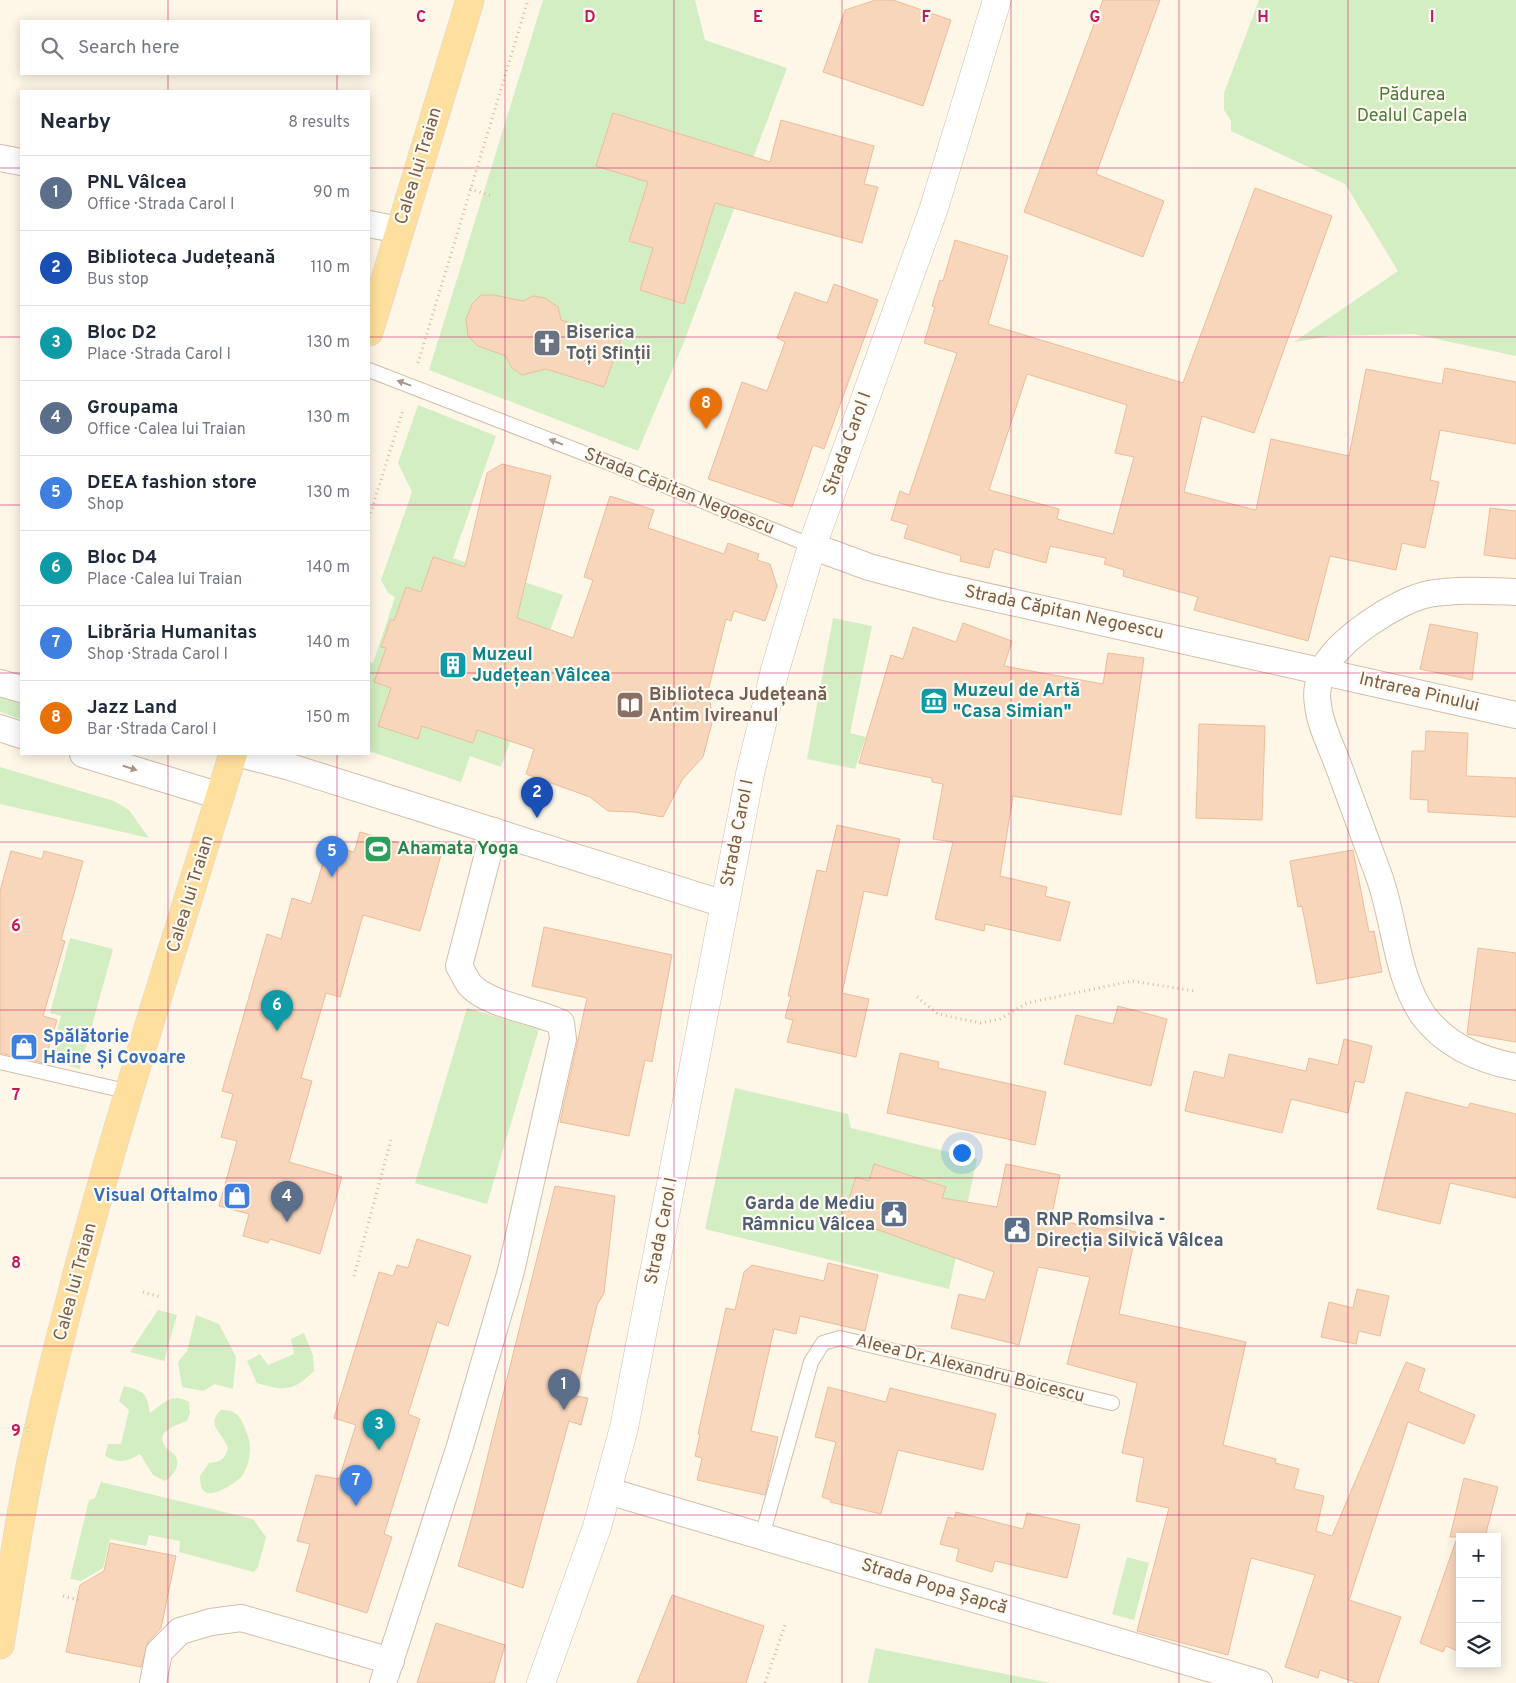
<!DOCTYPE html>
<html lang="en">
<head>
<meta charset="utf-8">
<style>
	:root { --surface:#fff; --page:#f6f6f7; --text:#1f2937; --muted:#747a83; --line:#e0e1e3; --accent:#7f493c }
	body { margin:0; font-family:Overpass,sans-serif; background:var(--page); color:var(--text) }
	.controls { position:absolute; right:15px; bottom:15px; display:grid; overflow:hidden; border-radius:0px; box-shadow:0 2px 12px #0003 }
	.controls button { width:45px; height:45px; display:grid; place-items:center; padding:0; border:0; border-bottom:1px solid var(--line); background:var(--surface); color:var(--text); font:25px sans-serif }
	.you { position:absolute; left:961px; top:1152px; width:18px; height:18px; margin:-12px; border:4px solid #fff; border-radius:50%; background:#1a73e8; box-shadow:0 0 0 8px #1a73e833 }
	.badge { display:grid; place-items:center; width:32px; height:32px; border-radius:50%; background:var(--accent); color:#fff; font-size:16px; font-weight:700 }
	.pin { position:absolute; translate:-50% -41px; filter:drop-shadow(0 1px 2px #0008) }
	.pin::after { content:''; position:absolute; top:26px; width:18px; height:15px; background:inherit; clip-path:polygon(0 0,100% 0,50% 100%) }
	.list { margin:0; padding:0; list-style:none }
	h2 { display:flex; justify-content:space-between; align-items:center; height:65px; margin:0; padding:0 20px; font-size:21px }
	h2 small { font-size:16px; font-weight:400; color:var(--muted) }
	.list li { display:grid; grid-template-columns:32px 1fr auto; gap:15px; align-items:center; box-sizing:border-box; height:75px; padding:0 20px; border-top:1px solid var(--line) }
	.list b { display:block; font-size:19px; white-space:nowrap }
	.list p { margin:0; font-size:16px; white-space:nowrap; color:var(--muted) }
	.list em { font-size:16px; font-style:normal; color:var(--muted) }
	.icon { flex:none; width:28px; height:28px; fill:none; stroke:currentColor; stroke-width:2; stroke-linecap:round; stroke-linejoin:round }
	.map { position:relative; flex:none; width:1516px; height:1683px; overflow:hidden }
	.search { position:absolute; background:var(--surface); box-shadow:0 2px 12px #0003; left:20px; top:20px; width:350px; height:55px; display:flex; align-items:center; gap:12px; box-sizing:border-box; padding:0 18px; border-radius:0px; color:var(--muted); font-size:19px }
	.panel { position:absolute; background:var(--surface); box-shadow:0 2px 12px #0003; left:20px; top:90px; width:350px; height:665px; border-radius:0px }
	.map>svg:first-child { display:block }
</style>
</head>
<body>
<div class="map">
<svg width="1516" height="1683" viewBox="0 0 1516 1683">
	<rect width="100%" height="100%" fill="#fef6e7"/>
	<g fill="#d3eec3">
		<polygon points="543,0 695,0 705,40 787,68 682,347 638,451 429,370"/>
		<polygon points="1259,0 1516,0 1516,356 1413,334 1331,336 1294,342 1398,271 1345,184 1231,131 1231,121 1224,110 1224,93"/>
		<polygon points="418,405 496,436 453,558 563,595 501,767 470,756 461,782 369,751 369,662 373,663 395,597 388,593 381,580 412,492 398,463"/>
		<polygon points="833,618 872,626 850,733 866,737 855,769 807,759"/>
		<polygon points="0,697 21,703 21,719 0,712"/>
		<polygon points="0,767 114,801 129,810 149,838 0,804"/>
		<polygon points="70,938 113,949 80,1069 49,1060 61,1016 50,1013"/>
		<polygon points="467,1008 539,1029 487,1204 415,1183"/>
		<polygon points="735,1088 848,1114 851,1128 977,1159 949,1289 705,1229"/>
		<polygon points="158,1310 177,1315 164,1361 130,1352"/>
		<polygon points="196,1315 219,1324 236,1357 233,1389 215,1384 203,1391 182,1387 178,1362 187,1351"/>
		<path d="M304,1333L313,1355L314,1371C293,1392 284,1391 257,1383L247,1361L260,1354L268,1365L294,1354L291,1339Z"/>
		<path d="M124,1386C144,1391 147,1393 150,1413C164,1403 172,1392 189,1402L190,1413L187,1421C177,1425 155,1431 165,1446C167,1450 171,1451 174,1454C182,1463 174,1476 165,1481L153,1475L140,1454C126,1462 120,1464 105,1456L108,1444H121L129,1410L119,1401Z"/>
		<path d="M221,1410C235,1410 239,1414 244,1426C249,1438 252,1446 249,1459C248,1465 245,1472 241,1477C235,1483 212,1499 204,1491C200,1487 200,1481 200,1476L209,1463C220,1462 225,1460 228,1448C223,1433 205,1425 221,1410Z"/>
		<polygon points="101,1482 253,1519 266,1537 258,1567 254,1572 179,1552 180,1541 149,1535 146,1546 110,1539 103,1568 81,1581 70,1579 89,1500 95,1498"/>
		<polygon points="1127,1557 1149,1563 1134,1620 1112,1614"/>
		<polygon points="875,1648 1050,1683 868,1683"/>
	</g>
	<g fill="#f7d6bc" stroke="#ebbd9a" fill-rule="evenodd">
		<polygon points="876,0 893,0 951,20 923,106 823,72 845,10"/>
		<polygon points="1103,0 1160,0 1096,174 1164,201 1143,257 1024,212"/>
		<polygon points="613,113 770,162 781,120 874,146 864,184 878,187 862,243 715,203 684,304 640,290 653,248 629,241 648,182 596,166"/>
		<path d="M1255,188L1332,216L1254,433L1202,416L1184,492L1256,510L1271,439L1349,456L1366,369L1442,384L1445,368L1516,382V444L1440,430L1430,480L1439,482L1425,548L1402,543L1396,570L1330,556L1308,641L1194,610L1198,597L1123,576L1124,570L1104,564L1106,558L1050,546L1046,563L994,549L989,568L960,561L961,556L904,538L908,525L891,520L900,491L909,495L957,353L924,343L935,307L932,306L940,280L943,281L955,240L1008,256L988,324L1183,383ZM1027,374L1127,405L1115,453L1134,457L1113,534L1057,519L1059,509L989,490Z"/>
		<polygon points="834,284 878,300 824,449 813,445 792,507 708,479 742,382 767,391 785,342 777,338 795,292 827,303"/>
		<polygon points="481,295 494,295 523,301 533,296 545,298 558,307 561,320 621,339 604,387 546,369 522,375 511,367 506,356 478,346 468,336 466,319 472,304"/>
		<polygon points="502,464 551,476 517,618 573,638 593,580 584,577 610,496 654,510 648,528 724,554 728,543 759,554 757,560 770,564 777,586 765,621 734,611 731,621 726,619 708,691 713,719 703,757 682,780 663,817 634,812 608,811 590,797 526,774 534,749 477,730 473,743 422,726 418,739 378,726 391,688 374,682 386,648 381,647 391,619 394,621 406,587 421,592 433,557 465,567 487,473"/>
		<polygon points="1490,508 1516,511 1516,559 1484,555"/>
		<polygon points="963,623 1012,641 1004,666 1103,684 1108,653 1144,658 1121,815 1013,796 1000,876 1047,887 1045,896 1070,902 1060,941 985,924 984,931 935,919 953,842 933,839 943,784 932,782 932,778 859,763 891,655 903,659 913,627 956,642"/>
		<polygon points="1430,624 1478,633 1472,680 1420,669"/>
		<polygon points="1199,724 1265,726 1262,820 1196,818"/>
		<polygon points="1426,731 1468,733 1466,776 1516,778 1516,817 1428,812 1428,800 1410,799 1412,751 1425,751"/>
		<polygon points="837,825 900,839 887,896 864,891 842,993 869,999 856,1057 787,1042 793,1020 785,1018 791,996 788,996 817,870 826,872"/>
		<polygon points="360,832 441,855 420,931 363,915 340,997 326,993 301,1078 312,1081 289,1162 342,1177 320,1254 270,1239 268,1243 243,1236 249,1214 219,1206 237,1141 221,1137 233,1094 222,1091 267,934 281,939 292,898 311,904 328,845 354,852"/>
		<polygon points="1353,850 1369,932 1374,931 1382,972 1317,984 1302,906 1298,907 1290,861"/>
		<polygon points="11,851 42,859 44,851 83,861 61,940 65,941 43,1016 57,1020 44,1063 0,1053 0,891"/>
		<polygon points="544,927 672,955 652,1062 645,1060 629,1136 560,1122 587,998 532,986"/>
		<polygon points="1478,948 1516,953 1516,1042 1467,1034"/>
		<polygon points="1118,1006 1167,1019 1151,1086 1064,1064 1076,1015 1113,1024"/>
		<polygon points="1344,1039 1372,1046 1364,1083 1355,1081 1348,1113 1291,1099 1282,1133 1185,1111 1194,1071 1224,1078 1229,1054 1306,1071 1309,1058 1338,1065"/>
		<polygon points="900,1053 939,1062 938,1068 1046,1092 1035,1145 887,1113"/>
		<polygon points="1406,1092 1468,1108 1470,1103 1516,1114 1516,1198 1450,1183 1440,1224 1377,1209"/>
		<polygon points="874,1164 946,1187 942,1198 997,1207 1006,1164 1060,1175 1051,1219 1106,1230 1107,1225 1136,1232 1119,1314 1246,1342 1223,1445 1276,1459 1275,1463 1299,1469 1294,1489 1324,1496 1316,1531 1332,1536 1406,1362 1425,1369 1418,1391 1475,1415 1464,1444 1408,1422 1349,1600 1401,1617 1378,1683 1357,1683 1320,1670 1318,1678 1285,1667 1315,1575 1251,1558 1228,1655 1137,1631 1169,1508 1136,1501 1144,1458 1122,1453 1137,1383 1067,1364 1090,1277 1038,1267 1019,1345 951,1328 959,1294 985,1300 994,1272 843,1217 856,1177 869,1181"/>
		<polygon points="555,1186 615,1196 604,1293 597,1305 576,1396 588,1398 581,1425 569,1421 523,1588 458,1566 475,1507"/>
		<polygon points="417,1239 471,1256 448,1326 437,1322 408,1414 420,1419 384,1534 392,1537 367,1613 296,1591 310,1544 297,1541 316,1475 339,1479 356,1425 334,1418 379,1272 393,1276 397,1265 408,1268"/>
		<polygon points="828,1263 878,1275 865,1331 800,1316 796,1334 774,1329 751,1431 778,1437 765,1495 697,1480 702,1458 695,1456 700,1434 698,1434 726,1308 735,1310 744,1272 752,1265 824,1281"/>
		<polygon points="1357,1289 1389,1296 1380,1336 1359,1331 1356,1344 1321,1337 1329,1302 1353,1308"/>
		<polygon points="828,1387 886,1402 890,1388 996,1414 983,1470 898,1450 881,1514 830,1502 831,1500 822,1497 836,1442 815,1437"/>
		<polygon points="1464,1478 1498,1487 1485,1537 1450,1537"/>
		<polygon points="956,1512 1023,1529 1027,1513 1080,1525 1067,1578 995,1561 992,1572 956,1561 959,1549 940,1544 948,1517 954,1519"/>
		<polygon points="1456,1541 1460,1542 1460,1652 1446,1646 1443,1652 1420,1643"/>
		<polygon points="110,1543 176,1556 161,1628 148,1642 141,1667 66,1652 80,1585 104,1571"/>
		<polygon points="672,1595 764,1626 746,1683 637,1683"/>
		<polygon points="436,1623 505,1645 494,1683 417,1683"/>
	</g>
	<g fill="none" stroke-linecap="round" stroke-linejoin="round">
		<defs>
			<g id="service">
				<polyline points="369,370 617,466 812,546"/>
				<polyline points="0,1062 130,1092"/>
				<polyline points="762,1536 811,1362 823,1343 840,1338 1112,1403"/>
			</g>
			<g id="minor">
				<polyline points="0,158 21,162"/>
				<polyline points="369,224 399,230"/>
				<polyline points="812,546 869,567 940,586 1516,715"/>
				<path d="M1516,592C1487,591 1458,589 1429,594C1397,600 1335,641 1322,672C1318,682 1316,694 1318,705C1320,724 1330,744 1337,762C1351,800 1365,838 1379,876C1395,920 1396,976 1423,1015C1446,1046 1479,1060 1516,1067"/>
				<polyline points="0,683 21,689"/>
				<polyline points="0,728 21,735"/>
				<polyline points="83,754 220,796"/>
				<polyline points="240,754 290,767 724,904"/>
				<polyline points="608,1491 1259,1683"/>
				<polyline points="153,1683 159,1652 180,1631 211,1622 241,1618 391,1661"/>
				<path d="M383,1683L460,1446L511,1271L563,1039L561,1023C535,1010 491,1006 471,986C466,981 463,972 459,966L494,831"/>
			</g>
			<polyline id="tertiary" points="541,1683 597,1527 624,1428 750,774 775,670 812,546 934,208 997,0"/>
			<g id="primary">
				<polyline points="369,332 470,0"/>
				<path d="M0,1645C11,1578 20,1511 35,1444C87,1211 163,982 233,754"/>
			</g>
		</defs>
		<use href="#service" stroke="#d2beab" stroke-width="16"/>
		<use href="#minor" stroke="#d2beab" stroke-width="28"/>
		<use href="#tertiary" stroke="#d2beab" stroke-width="29"/>
		<use href="#primary" stroke="#ddd5cf" stroke-width="29"/>
		<g stroke="#dcb99e" stroke-width="3" stroke-dasharray="1 4" stroke-linecap="butt">
			<polyline points="470,189 492,196"/>
			<polyline points="418,363 528,0"/>
			<polyline points="369,518 403,410"/>
			<polyline points="917,997 938,1014 981,1023 1000,1019 1027,1003 1132,981 1194,991"/>
			<polyline points="354,1276 391,1140"/>
			<polyline points="143,1292 161,1297"/>
			<polyline points="63,1596 82,1601"/>
			<polyline points="765,1683 785,1625"/>
		</g>
		<use href="#service" stroke="#fff" stroke-width="14"/>
		<use href="#minor" stroke="#fff" stroke-width="26"/>
		<use href="#tertiary" stroke="#fff" stroke-width="28"/>
		<use href="#primary" stroke="#ffdf9d" stroke-width="28"/>
	</g>
	<defs><path id="oneway-solid" d="M-6-.8H1V-3.2L6.5 0L1 3.2V.8H-6Z" transform="scale(1.25)"/></defs>
	<g fill="#a99688">
		<use href="#oneway-solid" transform="translate(404 383) rotate(-160)"/>
		<use href="#oneway-solid" transform="translate(556 442) rotate(-159)"/>
		<use href="#oneway-solid" transform="translate(130 768) rotate(17)"/>
	</g>
	<path fill="none" stroke="#c2185b" stroke-width="1" stroke-opacity="0.55" d="M168,0V21M337,0V21M505,0V1683M674,0V1683M842,0V1683M1011,0V1683M1179,0V1683M1348,0V1683M168,74V91M337,74V91M0,168H21M369,168H1516M0,337H21M369,337H1516M0,505H21M369,505H1516M0,673H21M369,673H1516M168,754V1683M337,754V1683M0,842H1516M0,1010H1516M0,1178H1516M0,1346H1516M0,1515H1516"/>
	<defs>
		<symbol id="church-square" viewBox="-11 -11 22 22"><rect x="-9" y="-9" width="18" height="18" rx="4" fill="#6b7280" stroke="#fffaef"/><path d="M-1.2-6h2.4v3.5h3.3v2.4h-3.3V6h-2.4V-.1h-3.3v-2.4h3.3Z" fill="#fff"/></symbol>
		<symbol id="building-square" viewBox="-11 -11 22 22"><rect x="-9" y="-9" width="18" height="18" rx="4" fill="#0f9aa8" stroke="#fffaef"/><path d="M-4-6H4V6H1V3H-1V6H-4ZM-2.5-4.3h1.7v1.8h-1.7ZM.8-4.3h1.7v1.8H.8ZM-2.5-1h1.7V.8h-1.7ZM.8-1h1.7V.8H.8Z" fill="#fff"/></symbol>
		<symbol id="museum-square" viewBox="-11 -11 22 22"><rect x="-9" y="-9" width="18" height="18" rx="4" fill="#0f9aa8" stroke="#fffaef"/><path d="M0-6L6-3V-2H-6V-3ZM-5-1h2V3h-2ZM-1-1h2V3h-2ZM3-1h2V3H3ZM-6 4H6V6H-6Z" fill="#fff"/></symbol>
		<symbol id="library-square" viewBox="-11 -11 22 22"><rect x="-9" y="-9" width="18" height="18" rx="4" fill="#8d6e63" stroke="#fffaef"/><path d="M-6-4Q-3-5.5-.7-3.5V5Q-3 3-6 4ZM6-4Q3-5.5 .7-3.5V5Q3 3 6 4Z" fill="#fff"/></symbol>
		<symbol id="stadium-square" viewBox="-11 -11 22 22"><rect x="-9" y="-9" width="18" height="18" rx="4" fill="#2e9e5b" stroke="#fffaef"/><path d="M0-5a6.5 5 0 1 0 0 10a6.5 5 0 1 0 0-10ZM-3.5-1.8h7v3.6h-7Z" fill="#fff"/></symbol>
		<symbol id="shop-square" viewBox="-11 -11 22 22"><rect x="-9" y="-9" width="18" height="18" rx="4" fill="#3f7fe0" stroke="#fffaef"/><path d="M-5-2.5h2.3a2.7 3.5 0 0 1 5.4 0H5L5.5 6h-11ZM-1.5-2.5h3a1.5 2.3 0 0 0-3 0Z" fill="#fff"/></symbol>
		<symbol id="civic-square" viewBox="-11 -11 22 22"><rect x="-9" y="-9" width="18" height="18" rx="4" fill="#5c6f8a" stroke="#fffaef"/><path d="M-.6-6.5H3V-4.5H.6V-3L4-1V1h2V6H-6V1h2V-1L-.6-3ZM-1.2 2.5V6h2.4V2.5Z" fill="#fff"/></symbol>
	</defs>
	<g fill-rule="evenodd">
		<use href="#church-square" x="531" y="327" width="32" height="32"/>
		<use href="#building-square" x="437" y="649" width="32" height="32"/>
		<use href="#museum-square" x="918" y="685" width="32" height="32"/>
		<use href="#library-square" x="614" y="689" width="32" height="32"/>
		<use href="#stadium-square" x="362" y="833" width="32" height="32"/>
		<use href="#shop-square" x="8" y="1031" width="32" height="32"/>
		<use href="#shop-square" x="221" y="1180" width="32" height="32"/>
		<use href="#civic-square" x="878" y="1198" width="32" height="32"/>
		<use href="#civic-square" x="1001" y="1214" width="32" height="32"/>
	</g>
	<g text-anchor="middle" dominant-baseline="central" stroke-width="4.5" stroke-linejoin="round" paint-order="stroke">
		<g font-size="18" fill="#4c7c3c" stroke="#fffaef">
			<text x="1412" y="95">Pădurea<tspan x="1412" dy="21">Dealul Capela</tspan></text>
		</g>
		<g font-size="18" fill="#7b5d48" stroke="#fffaef">
			<text transform="translate(419 166) rotate(-73)">Calea lui Traian</text>
			<text transform="translate(848 444) rotate(-70)">Strada Carol I</text>
			<text transform="translate(679 492) rotate(22)">Strada Căpitan Negoescu</text>
			<text transform="translate(1064 613) rotate(12)">Strada Căpitan Negoescu</text>
			<text transform="translate(1419 693) rotate(13)">Intrarea Pinului</text>
			<text transform="translate(738 833) rotate(-79)">Strada Carol I</text>
			<text transform="translate(191 894) rotate(-73)">Calea lui Traian</text>
			<text transform="translate(662 1231) rotate(-79)">Strada Carol I</text>
			<text transform="translate(76 1282) rotate(-75)">Calea lui Traian</text>
			<text transform="translate(970 1369) rotate(14)">Aleea Dr. Alexandru Boicescu</text>
			<text transform="translate(934 1587) rotate(17)">Strada Popa Șapcă</text>
		</g>
		<g font-size="18" font-weight="bold" fill="#5b616d" stroke="#fffaef" text-anchor="start">
			<text x="566" y="333">Biserica<tspan x="566" dy="21">Toți Sfinții</tspan></text>
		</g>
		<g font-size="18" font-weight="bold" fill="#0d838f" stroke="#fffaef" text-anchor="start">
			<text x="472" y="655">Muzeul<tspan x="472" dy="21">Județean Vâlcea</tspan></text>
			<text x="953" y="691">Muzeul de Artă<tspan x="953" dy="21">"Casa Simian"</tspan></text>
		</g>
		<g font-size="18" font-weight="bold" fill="#785e54" stroke="#fffaef" text-anchor="start">
			<text x="649" y="695">Biblioteca Județeană<tspan x="649" dy="21">Antim Ivireanul</tspan></text>
		</g>
		<g font-size="18" font-weight="bold" fill="#27864d" stroke="#fffaef" text-anchor="start">
			<text x="397" y="849">Ahamata Yoga</text>
		</g>
		<g font-size="18" font-weight="bold" fill="#366cbe" stroke="#fffaef" text-anchor="start">
			<text x="43" y="1037">Spălătorie<tspan x="43" dy="21">Haine Și Covoare</tspan></text>
			<text x="218" y="1196" text-anchor="end">Visual Oftalmo</text>
		</g>
		<g font-size="18" font-weight="bold" fill="#4e5e75" stroke="#fffaef" text-anchor="end">
			<text x="875" y="1204">Garda de Mediu<tspan x="875" dy="21">Râmnicu Vâlcea</tspan></text>
			<text x="1036" y="1220" text-anchor="start">RNP Romsilva -<tspan x="1036" dy="21">Direcția Silvică Vâlcea</tspan></text>
		</g>
	</g>
	<g font-size="16" text-anchor="middle" font-weight="bold" fill="#c2185b" stroke="#fffaef" stroke-width="4.5" stroke-linejoin="round" paint-order="stroke">
		<text x="421" y="22">C</text>
		<text x="590" y="22">D</text>
		<text x="758" y="22">E</text>
		<text x="926" y="22">F</text>
		<text x="1095" y="22">G</text>
		<text x="1263" y="22">H</text>
		<text x="1432" y="22">I</text>
		<text x="16" y="931">6</text>
		<text x="16" y="1100">7</text>
		<text x="16" y="1268">8</text>
		<text x="16" y="1436">9</text>
	</g>
</svg>
<div class="controls">
<button>+</button>
<button>−</button>
<button><svg class="icon" aria-label="layers" viewBox="0 0 24 24"><path d="M12 4l9 5-9 5-9-5zM3 14l9 5 9-5"/></svg></button>
</div>
<div class="you"></div>
<div class="pin badge" style="left:564px;top:1410px;background:#5c6f8a">1</div>
<div class="pin badge" style="left:537px;top:818px;background:#1a4fb4">2</div>
<div class="pin badge" style="left:379px;top:1450px;background:#0f9aa8">3</div>
<div class="pin badge" style="left:287px;top:1222px;background:#5c6f8a">4</div>
<div class="pin badge" style="left:332px;top:877px;background:#3f7fe0">5</div>
<div class="pin badge" style="left:277px;top:1031px;background:#0f9aa8">6</div>
<div class="pin badge" style="left:356px;top:1506px;background:#3f7fe0">7</div>
<div class="pin badge" style="left:706px;top:429px;background:#e8710a">8</div>
<div class="search"><svg class="icon" aria-label="search" viewBox="0 0 24 24"><circle cx="10" cy="10" r="6"/><path d="M15 15l6 6"/></svg>Search here</div>
<section class="panel">
<h2>Nearby<small>8 results</small></h2>
<ul class="list">
<li><span class="badge" style="background:#5c6f8a">1</span><div><b>PNL Vâlcea</b><p>Office · Strada Carol I</p></div><em>90 m</em></li>
<li><span class="badge" style="background:#1a4fb4">2</span><div><b>Biblioteca Județeană</b><p>Bus stop</p></div><em>110 m</em></li>
<li><span class="badge" style="background:#0f9aa8">3</span><div><b>Bloc D2</b><p>Place · Strada Carol I</p></div><em>130 m</em></li>
<li><span class="badge" style="background:#5c6f8a">4</span><div><b>Groupama</b><p>Office · Calea lui Traian</p></div><em>130 m</em></li>
<li><span class="badge" style="background:#3f7fe0">5</span><div><b>DEEA fashion store</b><p>Shop</p></div><em>130 m</em></li>
<li><span class="badge" style="background:#0f9aa8">6</span><div><b>Bloc D4</b><p>Place · Calea lui Traian</p></div><em>140 m</em></li>
<li><span class="badge" style="background:#3f7fe0">7</span><div><b>Librăria Humanitas</b><p>Shop · Strada Carol I</p></div><em>140 m</em></li>
<li><span class="badge" style="background:#e8710a">8</span><div><b>Jazz Land</b><p>Bar · Strada Carol I</p></div><em>150 m</em></li>
</ul>
</section>
</div>
</body>
</html>
